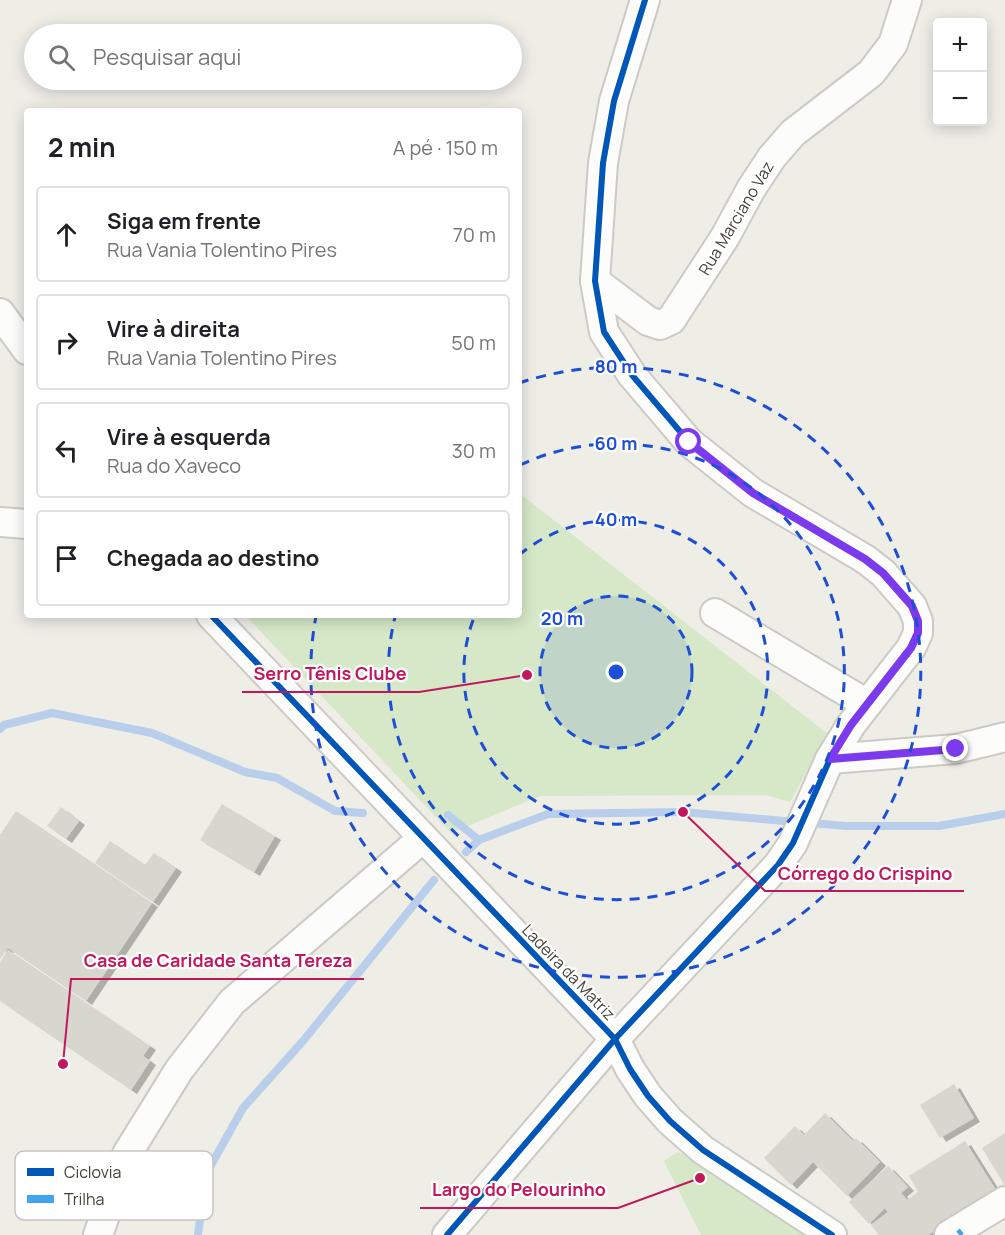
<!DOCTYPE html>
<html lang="pt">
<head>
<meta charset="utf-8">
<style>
	:root { --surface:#fff; --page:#f6f6f6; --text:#202124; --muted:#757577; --line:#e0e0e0 }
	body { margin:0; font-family:Manrope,sans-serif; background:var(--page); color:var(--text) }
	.controls { position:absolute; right:18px; top:18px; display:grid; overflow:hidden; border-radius:6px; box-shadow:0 3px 15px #0003 }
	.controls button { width:54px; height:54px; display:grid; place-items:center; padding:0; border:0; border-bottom:2px solid var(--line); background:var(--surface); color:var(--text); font:30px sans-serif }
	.stop { position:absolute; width:18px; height:18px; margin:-14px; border:4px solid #7c3aed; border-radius:50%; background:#fff }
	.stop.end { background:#7c3aed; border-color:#fff; box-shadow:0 2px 6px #0008 }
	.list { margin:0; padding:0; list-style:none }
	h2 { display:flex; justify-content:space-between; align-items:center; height:78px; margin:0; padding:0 24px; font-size:26px }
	h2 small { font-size:20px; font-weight:400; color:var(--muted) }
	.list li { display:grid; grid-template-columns:39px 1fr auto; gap:18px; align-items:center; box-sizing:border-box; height:96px; margin:0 12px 12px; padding:0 12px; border:2px solid var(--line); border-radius:6px }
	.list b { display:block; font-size:22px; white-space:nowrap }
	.list p { margin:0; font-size:20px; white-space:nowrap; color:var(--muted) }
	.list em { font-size:20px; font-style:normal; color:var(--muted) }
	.icon { flex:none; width:33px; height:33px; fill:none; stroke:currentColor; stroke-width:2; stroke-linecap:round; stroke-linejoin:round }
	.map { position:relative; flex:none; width:1005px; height:1235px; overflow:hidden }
	.search { position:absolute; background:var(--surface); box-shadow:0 3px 15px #0003; left:24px; top:24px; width:498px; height:66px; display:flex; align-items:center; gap:15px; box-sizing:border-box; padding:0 21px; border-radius:33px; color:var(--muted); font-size:22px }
	.panel { position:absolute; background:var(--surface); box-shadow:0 3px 15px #0003; left:24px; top:108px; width:498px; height:510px; border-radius:6px }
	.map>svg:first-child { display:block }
</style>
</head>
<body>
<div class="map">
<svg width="1005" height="1235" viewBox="0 0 1005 1235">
	<defs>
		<filter id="shadow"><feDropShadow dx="6" dy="4" stdDeviation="0" flood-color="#0004"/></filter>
	</defs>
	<rect width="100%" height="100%" fill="#eeede6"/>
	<g fill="#d6e8c7">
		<polygon points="519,493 828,734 790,802 766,795 540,796 451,833 245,615 519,615"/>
		<polygon points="678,1152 758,1195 809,1235 701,1235 664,1161"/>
	</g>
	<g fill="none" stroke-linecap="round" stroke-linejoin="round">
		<g stroke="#b8ceea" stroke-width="8">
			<polyline points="0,729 4,725 52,713 152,733 245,772 277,778 335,811 363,813"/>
			<polyline points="448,815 479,840"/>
			<polyline points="810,823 846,826 939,826 1005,814"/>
			<polyline points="466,852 479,840 548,814 683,812 795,822"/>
			<polyline points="198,1235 206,1174 243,1108 303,1041 434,880"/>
		</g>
	</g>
	<g fill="#d7d6cf" filter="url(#shadow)">
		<polygon points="222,804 275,836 254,872 200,840"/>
		<polygon points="61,807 79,821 66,839 47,826"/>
		<polygon points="16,811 152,903 86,1001 8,948 0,959 0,835"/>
		<polygon points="110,841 145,865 154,853 176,868 153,902 95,863"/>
		<polygon points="8,950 150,1046 143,1056 150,1061 131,1090 0,1001 0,962"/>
		<polygon points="954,1084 974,1118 940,1138 920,1105"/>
		<polygon points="825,1113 853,1141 856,1138 880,1162 847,1196 813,1162 791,1185 764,1158 795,1126 804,1135"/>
		<polygon points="1005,1133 1005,1186 982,1148"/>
		<polygon points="965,1141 997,1192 928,1235 879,1235 871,1225 888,1212 885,1208 869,1224 849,1202 888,1166 908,1187 901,1193 907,1200 918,1192 909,1176"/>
	</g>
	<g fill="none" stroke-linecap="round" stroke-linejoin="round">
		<defs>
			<g id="street">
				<polyline points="595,281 648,321 660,325 671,320 725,237 751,189 772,157 793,133 871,73 893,44 907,0"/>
				<polyline points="0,313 27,350"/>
				<polyline points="0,522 27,524"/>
				<polyline points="715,613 867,704"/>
				<polyline points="211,615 615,1039 630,1069 648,1096 670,1121 703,1150 832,1235"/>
				<polyline points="830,759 956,749 1005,737"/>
				<polyline points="98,1235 127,1154 179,1070 232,1002 423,838"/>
				<polyline points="447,1235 615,1039 778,865 793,843 830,759 851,725 911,648 918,633 918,621 912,606 883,573 865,559 753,493 689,442 632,375 604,332 595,281 603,163 614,101 645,0"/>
				<polyline points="949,1235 1005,1201"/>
			</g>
		</defs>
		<use href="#street" stroke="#cccac4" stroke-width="32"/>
		<use href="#street" stroke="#fcfcfb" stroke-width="28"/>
		<polyline stroke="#3fa4eb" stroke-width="4.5" stroke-dasharray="9 4.5" stroke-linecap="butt" points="958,1230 962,1235"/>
		<defs>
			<g id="cycleway">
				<polyline points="211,615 615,1039 630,1069 648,1096 670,1121 703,1150 832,1235"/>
				<polyline points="447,1235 615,1039 778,865 793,843 830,759 851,725 911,648 918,633 918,621 912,606 883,573 865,559 753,493 689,442 632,375 604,332 595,281 603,163 614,101 645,0"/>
			</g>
		</defs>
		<use href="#cycleway" stroke="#fff" stroke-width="10"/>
		<use href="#cycleway" stroke="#0057b8" stroke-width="6"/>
	</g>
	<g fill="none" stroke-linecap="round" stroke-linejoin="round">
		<polyline stroke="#7c3aed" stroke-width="8" points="689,442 753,493 865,559 883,573 912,606 918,621 918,633 911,648 851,725 830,759 956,749"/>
	</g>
	<circle cx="616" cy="672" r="76" fill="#1d4ed8" fill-opacity=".12"/>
	<g fill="none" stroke="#1d4ed8" stroke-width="3" stroke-dasharray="10 8">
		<circle cx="616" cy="672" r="76"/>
		<path d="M519 555A152 152 0 1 1 475 615"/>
		<path d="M520 465A228 228 0 1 1 395 617"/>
		<path d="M519 383A305 305 0 1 1 316 616"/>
	</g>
	<g text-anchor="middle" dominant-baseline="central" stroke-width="4.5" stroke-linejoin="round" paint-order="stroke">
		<g font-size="16" fill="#423f34" stroke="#fff">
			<text transform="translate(736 218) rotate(-59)">Rua Marciano Vaz</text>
			<text transform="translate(569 972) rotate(46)">Ladeira da Matriz</text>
		</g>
	</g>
	<rect x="15" y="1151" width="198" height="69" rx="9" fill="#fff" stroke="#c6c5c2" stroke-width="1.5"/>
	<rect x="27" y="1168" width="27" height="8" fill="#0057b8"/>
	<rect x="27" y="1195" width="27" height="8" fill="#3fa4eb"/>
	<g font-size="16" fill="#423f34">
		<text x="64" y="1178">Ciclovia</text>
		<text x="64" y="1205">Trilha</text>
	</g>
	<circle cx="616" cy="672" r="9" fill="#1d4ed8" stroke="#fff" stroke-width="3"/>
	<g font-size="18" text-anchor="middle" font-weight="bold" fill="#1d4ed8" stroke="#fff" stroke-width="4.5" stroke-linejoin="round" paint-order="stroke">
		<text x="616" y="373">80 m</text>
		<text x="616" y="450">60 m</text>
		<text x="616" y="526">40 m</text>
		<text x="562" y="625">20 m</text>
	</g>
	<path fill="none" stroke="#c2185b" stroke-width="2" d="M527 675L419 692H242M683 812L765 891H964M63 1064L71 979H364M700 1178L618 1208H420"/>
	<g fill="#c2185b" stroke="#fff" stroke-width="2">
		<circle cx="527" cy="675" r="6"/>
		<circle cx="683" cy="812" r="6"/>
		<circle cx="63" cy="1064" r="6"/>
		<circle cx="700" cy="1178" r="6"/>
	</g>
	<g font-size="18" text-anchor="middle" font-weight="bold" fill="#c2185b" stroke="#fff" stroke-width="4.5" stroke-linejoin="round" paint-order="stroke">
		<text x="330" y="680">Serro Tênis Clube</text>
		<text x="865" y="880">Córrego do Crispino</text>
		<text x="218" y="967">Casa de Caridade Santa Tereza</text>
		<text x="519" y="1196">Largo do Pelourinho</text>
	</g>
</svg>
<div class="controls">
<button>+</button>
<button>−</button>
</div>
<div class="stop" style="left:689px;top:442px"></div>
<div class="stop end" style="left:956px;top:749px"></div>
<div class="search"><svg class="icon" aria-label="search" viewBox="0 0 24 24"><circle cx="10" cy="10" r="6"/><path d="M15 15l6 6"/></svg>Pesquisar aqui</div>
<section class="panel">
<h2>2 min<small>A pé · 150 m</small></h2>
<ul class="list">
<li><svg class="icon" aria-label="ahead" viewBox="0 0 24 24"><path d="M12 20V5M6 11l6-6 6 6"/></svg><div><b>Siga em frente</b><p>Rua Vania Tolentino Pires</p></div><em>70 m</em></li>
<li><svg class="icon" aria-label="right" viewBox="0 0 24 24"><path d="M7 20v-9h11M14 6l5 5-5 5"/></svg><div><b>Vire à direita</b><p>Rua Vania Tolentino Pires</p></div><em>50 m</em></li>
<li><svg class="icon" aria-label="left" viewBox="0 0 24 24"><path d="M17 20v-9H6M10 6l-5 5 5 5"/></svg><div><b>Vire à esquerda</b><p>Rua do Xaveco</p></div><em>30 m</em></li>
<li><svg class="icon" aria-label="arrive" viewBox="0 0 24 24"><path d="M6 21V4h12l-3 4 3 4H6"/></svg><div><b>Chegada ao destino</b></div></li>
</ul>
</section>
</div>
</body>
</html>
